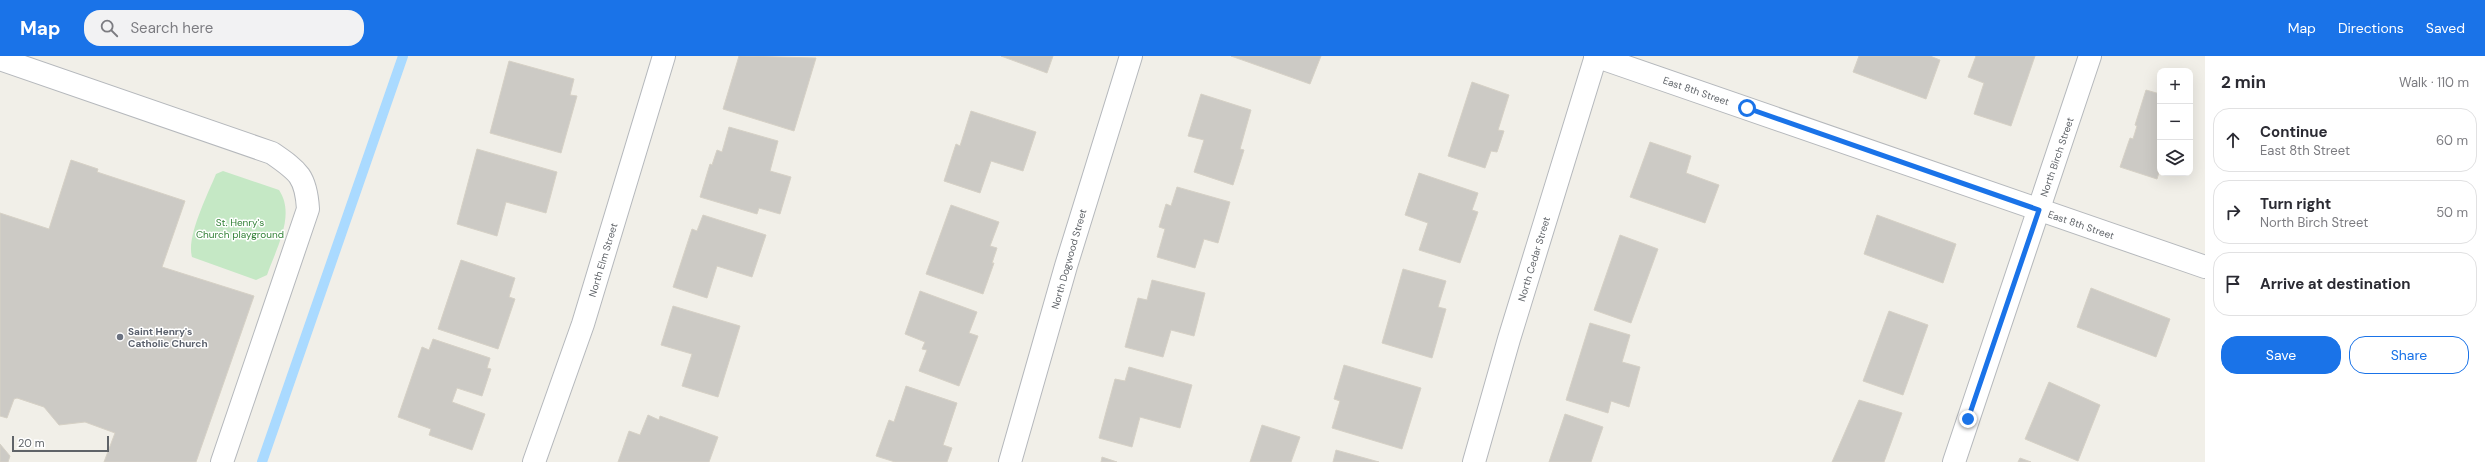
<!DOCTYPE html>
<html lang="en">
<head>
<meta charset="utf-8">
<style>
	:root { --surface:#fff; --page:#f2f2f3; --text:#2b2b33; --muted:#7c7c81; --line:#e1e1e2; --accent:#1a73e8 }
	body { margin:0; font-family:"DM Sans",sans-serif; background:var(--page); color:var(--text) }
	.controls { position:absolute; right:12px; top:12px; display:grid; overflow:hidden; border-radius:8px; box-shadow:0 4px 16px #0002 }
	.controls button { width:36px; height:36px; display:grid; place-items:center; padding:0; border:0; border-bottom:1px solid var(--line); background:var(--surface); color:var(--text); font:20px sans-serif }
	.scale { position:absolute; left:12px; bottom:10px; width:97px; box-sizing:border-box; padding-left:4px; border:2px solid #5f6368; border-top:0; font-size:11px; line-height:14px; white-space:nowrap; color:#5f6368; -webkit-text-stroke:3px #fff; paint-order:stroke }
	.stop { position:absolute; width:12px; height:12px; margin:-9px; border:3px solid #1a73e8; border-radius:50%; background:#fff }
	.stop.end { background:#1a73e8; border-color:#fff; box-shadow:0 1px 4px #0008 }
	.list { margin:0; padding:0; list-style:none }
	h2 { display:flex; justify-content:space-between; align-items:center; height:52px; margin:0; padding:0 16px; font-size:17px }
	h2 small { font-size:13px; font-weight:400; color:var(--muted) }
	.list li { display:grid; grid-template-columns:26px 1fr auto; gap:12px; align-items:center; box-sizing:border-box; height:64px; margin:0 8px 8px; padding:0 8px; border:1px solid var(--line); border-radius:16px }
	.list b { display:block; font-size:15px; white-space:nowrap }
	.list p { margin:0; font-size:13px; white-space:nowrap; color:var(--muted) }
	.list em { font-size:13px; font-style:normal; color:var(--muted) }
	.actions { display:flex; gap:8px; padding:12px 16px }
	.actions a { flex:1; padding:9px 0; border:1px solid var(--accent); border-radius:16px; text-align:center; font-size:14px; color:var(--accent) }
	.actions .main { background:var(--accent); color:#fff }
	.icon { flex:none; width:22px; height:22px; fill:none; stroke:currentColor; stroke-width:2; stroke-linecap:round; stroke-linejoin:round }
	.map { position:relative; flex:none; width:2205px; height:406px; overflow:hidden }
	header { display:flex; align-items:center; gap:24px; box-sizing:border-box; height:56px; padding:0 20px; background:var(--accent); color:#fff }
	header strong { font-size:19px }
	nav { display:flex; gap:22px; margin-inline-start:auto; font-size:14px }
	.search { width:280px; height:36px; background:var(--page); display:flex; align-items:center; gap:10px; box-sizing:border-box; padding:0 14px; border-radius:16px; color:var(--muted); font-size:15px }
	main { display:flex }
	aside { flex:1; background:var(--surface) }
	.map>svg:first-child { display:block }
</style>
</head>
<body>
<header>
<strong>Map</strong>
<div class="search"><svg class="icon" aria-label="search" viewBox="0 0 24 24"><circle cx="10" cy="10" r="6"/><path d="M15 15l6 6"/></svg>Search here</div>
<nav><a>Map</a><a>Directions</a><a>Saved</a></nav>
</header>
<main>
<div class="map">
<svg width="2205" height="406" viewBox="0 0 2205 406">
	<rect width="100%" height="100%" fill="#f1efe8"/>
	<path fill="#c5e8c5" d="M223,115L279,134C296,159 276,193 267,219L256,224L192,201C186,181 208,138 216,118Z"/>
	<g fill="none" stroke-linecap="round" stroke-linejoin="round">
		<polyline stroke="#aadaff" stroke-width="10" points="262,406 403,0"/>
	</g>
	<g fill="#cccac5" stroke="#d6d1c6">
		<polygon points="739,0 816,2 794,75 723,53"/>
		<polygon points="1001,0 1053,0 1047,17"/>
		<polygon points="1231,0 1321,0 1310,28"/>
		<polygon points="1859,0 1930,0 1940,4 1926,43 1853,16"/>
		<polygon points="1976,0 2035,0 2011,70 1974,58 1984,27 1968,21"/>
		<polygon points="509,5 574,23 570,39 577,40 561,97 490,77"/>
		<polygon points="1472,26 1509,39 1498,74 1504,75 1497,96 1491,95 1485,112 1448,100"/>
		<polygon points="2146,34 2160,38 2160,113 2157,123 2120,111 2130,82 2133,83 2137,70 2135,69"/>
		<polygon points="1201,38 1251,54 1240,93 1244,94 1233,129 1194,116 1204,84 1188,80"/>
		<polygon points="971,55 1036,76 1023,115 991,105 980,137 944,125 956,88 960,90"/>
		<polygon points="729,71 778,85 770,115 791,121 780,158 759,152 757,158 700,141 710,108 712,109 717,94 722,96"/>
		<polygon points="1650,86 1691,100 1686,117 1719,129 1705,167 1630,141"/>
		<polygon points="477,93 557,116 546,157 506,146 497,180 457,168"/>
		<polygon points="71,104 98,113 97,116 185,145 162,211 254,240 196,406 104,406 115,377 85,366 59,369 44,351 17,342 14,343 7,362 0,360 0,157 49,173"/>
		<polygon points="1419,117 1478,137 1472,154 1478,156 1460,207 1419,194 1428,167 1405,159"/>
		<polygon points="1177,131 1230,146 1218,187 1204,183 1195,212 1157,201 1165,173 1159,171 1166,148 1171,150"/>
		<polygon points="951,149 999,166 990,190 997,192 992,207 994,207 983,238 926,218"/>
		<polygon points="703,159 766,179 752,221 717,210 707,242 673,231 692,173 697,175"/>
		<polygon points="1877,159 1956,188 1943,227 1864,198"/>
		<polygon points="1620,179 1658,193 1631,267 1594,254"/>
		<polygon points="461,204 515,222 509,241 515,243 498,293 438,273"/>
		<polygon points="1403,213 1446,225 1438,251 1446,253 1432,302 1382,287"/>
		<polygon points="1152,224 1205,237 1194,280 1171,274 1163,301 1125,291 1138,242 1147,244"/>
		<polygon points="2091,232 2170,263 2156,301 2077,271"/>
		<polygon points="920,235 977,256 969,277 978,280 959,330 919,315 927,294 922,293 925,286 905,278"/>
		<polygon points="673,250 740,270 718,341 682,330 692,298 661,289"/>
		<polygon points="1889,255 1928,269 1903,339 1863,325"/>
		<polygon points="1590,267 1630,279 1622,306 1640,311 1629,351 1611,345 1608,357 1566,344"/>
		<polygon points="433,283 490,302 487,312 491,313 482,340 457,332 452,346 485,358 472,394 429,379 431,373 398,361 422,291 429,294"/>
		<polygon points="1344,309 1421,332 1402,393 1332,372 1340,345 1334,343"/>
		<polygon points="1129,311 1192,329 1180,372 1140,361 1132,391 1099,382 1115,323 1125,325"/>
		<polygon points="2049,326 2100,349 2078,405 2025,383"/>
		<polygon points="906,330 957,347 943,389 952,392 947,406 895,406 876,400 889,364 894,366"/>
		<polygon points="1859,344 1902,357 1884,406 1832,406"/>
		<polygon points="1565,358 1603,371 1591,406 1549,406"/>
		<polygon points="648,359 659,364 660,360 718,381 709,406 618,406 629,375 640,379"/>
		<polygon points="1262,369 1300,381 1291,406 1250,406"/>
		<polygon points="0,388 10,400 8,406 0,406"/>
		<polygon points="1336,394 1379,406 1333,406"/>
		<polygon points="1102,401 1117,406 1101,406"/>
		<polygon points="2020,402 2031,406 2018,406"/>
	</g>
	<g fill="none" stroke-linecap="round" stroke-linejoin="round">
		<defs>
			<g id="minor">
				<polyline points="1595,0 2205,211"/>
				<path d="M0,3L272,97C298,115 306,120 308,153L222,406"/>
				<polyline points="534,406 583,268 664,0"/>
				<polyline points="1010,406 1066,210 1131,0"/>
				<polyline points="1474,406 1509,283 1596,0"/>
				<polyline points="1954,406 2090,0"/>
			</g>
		</defs>
		<use href="#minor" stroke="#b5b8bc" stroke-width="24"/>
		<use href="#minor" stroke="#fff" stroke-width="22"/>
	</g>
	<g fill="none" stroke-linecap="round" stroke-linejoin="round">
		<polyline stroke="#1a73e8" stroke-width="5" points="1747,52 2039,154 1968,363"/>
	</g>
	<circle fill="#6b7280" stroke="#fff" stroke-width="1.5" cx="120" cy="281" r="4"/>
	<g text-anchor="middle" dominant-baseline="central" stroke-width="3" stroke-linejoin="round" paint-order="stroke">
		<g font-size="10" fill="#5f6368" stroke="#fff">
			<text transform="translate(1696 35) rotate(19)">East 8th Street</text>
			<text transform="translate(2057 101) rotate(-71)">North Birch Street</text>
			<text transform="translate(2081 169) rotate(19)">East 8th Street</text>
			<text transform="translate(1069 203) rotate(-74)">North Dogwood Street</text>
			<text transform="translate(1534 203) rotate(-73)">North Cedar Street</text>
			<text transform="translate(603 204) rotate(-73)">North Elm Street</text>
		</g>
		<g font-size="10" fill="#348238" stroke="#fff">
			<text x="240" y="166">St. Henry's<tspan x="240" dy="12">Church playground</tspan></text>
		</g>
		<g font-size="10" font-weight="bold" fill="#5b616d" stroke="#fff" text-anchor="start">
			<text x="128" y="275">Saint Henry's<tspan x="128" dy="12">Catholic Church</tspan></text>
		</g>
	</g>
</svg>
<div class="controls">
<button>+</button>
<button>−</button>
<button><svg class="icon" aria-label="layers" viewBox="0 0 24 24"><path d="M12 4l9 5-9 5-9-5zM3 14l9 5 9-5"/></svg></button>
</div>
<div class="scale">20 m</div>
<div class="stop" style="left:1747px;top:52px"></div>
<div class="stop end" style="left:1968px;top:363px"></div>
</div>
<aside>
<h2>2 min<small>Walk · 110 m</small></h2>
<ul class="list">
<li><svg class="icon" aria-label="ahead" viewBox="0 0 24 24"><path d="M12 20V5M6 11l6-6 6 6"/></svg><div><b>Continue</b><p>East 8th Street</p></div><em>60 m</em></li>
<li><svg class="icon" aria-label="right" viewBox="0 0 24 24"><path d="M7 20v-9h11M14 6l5 5-5 5"/></svg><div><b>Turn right</b><p>North Birch Street</p></div><em>50 m</em></li>
<li><svg class="icon" aria-label="arrive" viewBox="0 0 24 24"><path d="M6 21V4h12l-3 4 3 4H6"/></svg><div><b>Arrive at destination</b></div></li>
</ul>
<div class="actions"><a class="main">Save</a><a>Share</a></div>
</aside>
</main>
</body>
</html>
